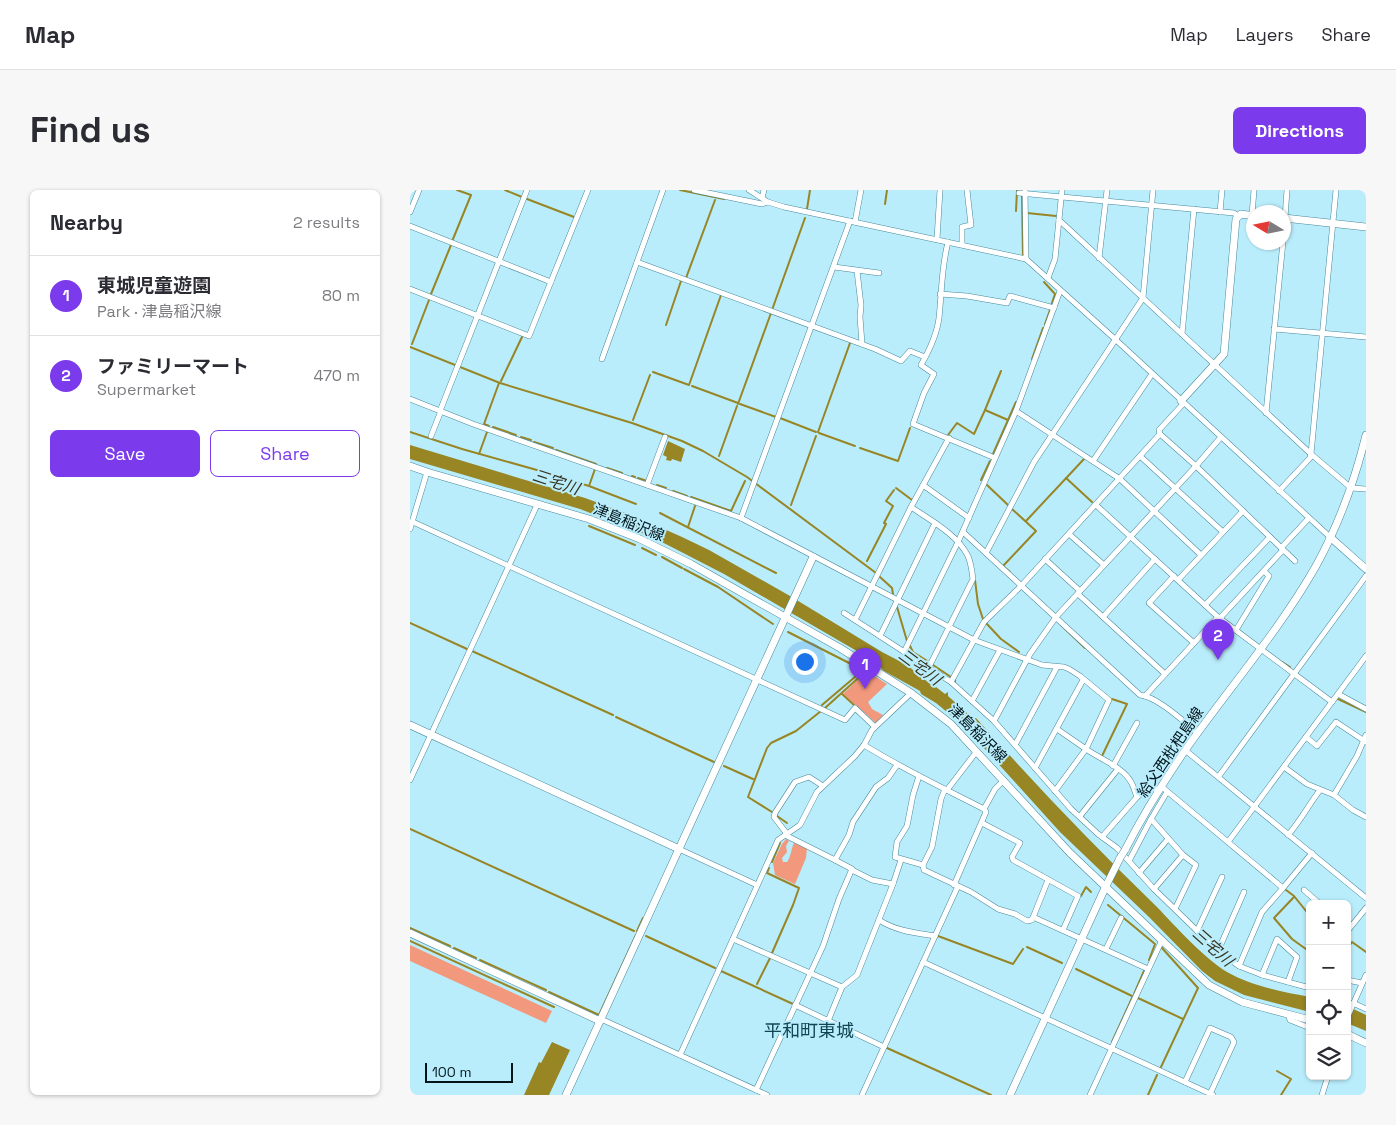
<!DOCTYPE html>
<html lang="en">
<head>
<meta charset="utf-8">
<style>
	:root { --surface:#fff; --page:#f7f7f7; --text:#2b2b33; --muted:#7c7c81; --line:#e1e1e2; --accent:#7c3aed }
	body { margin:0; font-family:"Space Grotesk","Noto Sans JP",sans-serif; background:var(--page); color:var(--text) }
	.controls { position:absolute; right:15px; bottom:15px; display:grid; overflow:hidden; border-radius:8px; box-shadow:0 1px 4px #0004 }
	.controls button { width:45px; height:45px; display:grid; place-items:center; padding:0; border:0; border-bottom:1px solid var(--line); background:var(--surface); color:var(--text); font:25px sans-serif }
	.compass { position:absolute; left:836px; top:15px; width:45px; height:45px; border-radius:50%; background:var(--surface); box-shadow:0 1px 4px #0004; rotate:280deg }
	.scale { position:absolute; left:15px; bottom:12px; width:88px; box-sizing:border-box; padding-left:5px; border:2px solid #00141a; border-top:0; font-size:14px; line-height:18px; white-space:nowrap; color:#00141a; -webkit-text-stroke:4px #baedfc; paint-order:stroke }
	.you { position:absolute; left:394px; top:471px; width:18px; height:18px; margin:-12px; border:4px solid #fff; border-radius:50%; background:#1a73e8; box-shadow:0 0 0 8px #1a73e833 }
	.badge { display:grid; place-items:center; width:32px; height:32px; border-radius:50%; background:var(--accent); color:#fff; font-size:16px; font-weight:700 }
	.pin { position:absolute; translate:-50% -41px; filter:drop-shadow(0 1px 2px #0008) }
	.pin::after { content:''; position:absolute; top:26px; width:18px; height:15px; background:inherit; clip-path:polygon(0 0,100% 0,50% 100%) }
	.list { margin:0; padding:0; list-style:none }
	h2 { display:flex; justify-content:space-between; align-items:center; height:65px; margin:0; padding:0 20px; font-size:21px }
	h2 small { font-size:16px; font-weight:400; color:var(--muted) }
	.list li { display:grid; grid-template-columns:32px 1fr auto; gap:15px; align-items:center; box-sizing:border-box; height:80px; padding:0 20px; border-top:1px solid var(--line) }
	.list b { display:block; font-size:19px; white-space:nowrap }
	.list p { margin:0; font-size:16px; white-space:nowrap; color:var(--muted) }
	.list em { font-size:16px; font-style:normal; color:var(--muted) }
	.actions { display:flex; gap:10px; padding:15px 20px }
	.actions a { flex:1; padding:11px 0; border:1px solid var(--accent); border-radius:8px; text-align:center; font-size:18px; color:var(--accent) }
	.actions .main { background:var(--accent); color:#fff }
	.icon { flex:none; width:28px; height:28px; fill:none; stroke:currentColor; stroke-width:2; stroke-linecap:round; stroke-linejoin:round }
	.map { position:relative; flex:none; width:956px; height:905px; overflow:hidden; border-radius:8px }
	header { display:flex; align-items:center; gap:30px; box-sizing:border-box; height:70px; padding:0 25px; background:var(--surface); border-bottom:1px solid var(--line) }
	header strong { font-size:24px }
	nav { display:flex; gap:28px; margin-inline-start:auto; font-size:18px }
	.intro { display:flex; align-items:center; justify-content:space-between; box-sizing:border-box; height:120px; padding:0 30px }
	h1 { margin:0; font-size:35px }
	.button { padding:12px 22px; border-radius:8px; background:var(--accent); color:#fff; font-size:18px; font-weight:700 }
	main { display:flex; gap:30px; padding:0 30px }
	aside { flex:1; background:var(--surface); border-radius:8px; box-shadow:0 1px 4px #0004 }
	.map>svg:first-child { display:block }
</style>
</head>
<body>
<header>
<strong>Map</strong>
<nav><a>Map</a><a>Layers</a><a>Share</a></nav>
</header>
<div class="intro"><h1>Find us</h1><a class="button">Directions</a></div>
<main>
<aside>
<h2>Nearby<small>2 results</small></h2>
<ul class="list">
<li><span class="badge">1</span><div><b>東城児童遊園</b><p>Park · 津島稲沢線</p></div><em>80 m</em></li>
<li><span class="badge">2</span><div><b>ファミリーマート</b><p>Supermarket</p></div><em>470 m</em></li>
</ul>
<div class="actions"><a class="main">Save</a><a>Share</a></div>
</aside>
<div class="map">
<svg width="956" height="905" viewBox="0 0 956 905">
	<rect width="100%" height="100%" fill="#baedfc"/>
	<g fill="#f2987d">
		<polygon points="457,481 477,494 458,512 462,519 473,525 466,533 433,504"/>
		<path d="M376,649L379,651L376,656L377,662L372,668L373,672H377C381,667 381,659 384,653L397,658L396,668L385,694L365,685L363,673L372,654Z"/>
		<polygon points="0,755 142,821 136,833 0,771"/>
	</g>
	<g fill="#988524">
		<polygon points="258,251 275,259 271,272 262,269 261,271 256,270 257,267 253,265"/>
		<path d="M0,255L175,308L227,327L272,347L299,360L380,406L472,462L497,475L525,498L526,497L535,504L538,502V506C546,513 555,521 564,529L566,528C624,593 684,656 747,717C766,737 794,768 817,782C842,796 872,802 900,807V822L834,805L805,791L792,781L739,727L650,642L555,537L526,513L511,504L510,501L474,481L465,472L463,473L464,471L314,384L244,348L170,319L0,269Z"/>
		<polygon points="937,816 956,825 956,841 937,833"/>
		<polygon points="142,852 160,860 139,905 114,905 129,872 131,873"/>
	</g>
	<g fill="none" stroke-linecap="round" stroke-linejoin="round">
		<g stroke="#988524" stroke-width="2">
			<polyline points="95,0 112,7"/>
			<polyline points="270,0 314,9"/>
			<polyline points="612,6 613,66"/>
			<polyline points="117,9 164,27"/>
			<polyline points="475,14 477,0"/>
			<polyline points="397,19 400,0"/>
			<polyline points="606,21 607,0"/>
			<polyline points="617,23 646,26"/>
			<polyline points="43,49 61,5 47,0"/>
			<polyline points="278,89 276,88 305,10"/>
			<polyline points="634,92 645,104 641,116"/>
			<polyline points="21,104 41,55"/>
			<polyline points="362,120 395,28"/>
			<polyline points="635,134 640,120"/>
			<polyline points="256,135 271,91"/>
			<polyline points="2,154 19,110"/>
			<polyline points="0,157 90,193 222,233 272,251 293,261 337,287 466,383"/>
			<polyline points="622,169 633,138"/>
			<polyline points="243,182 279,195 311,105"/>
			<polyline points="91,191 112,147"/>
			<polyline points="282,196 328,213"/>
			<polyline points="328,214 361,123"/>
			<polyline points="330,214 366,227"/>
			<polyline points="575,220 591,181"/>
			<polyline points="370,228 406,242"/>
			<polyline points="223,230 240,185"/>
			<polyline points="79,236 74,234 89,193"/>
			<polyline points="83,237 106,245"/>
			<polyline points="0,242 52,259 134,282"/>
			<polyline points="408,242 440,153"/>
			<polyline points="409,243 445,256"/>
			<polyline points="538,245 547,233 564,244 575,220 598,230"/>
			<polyline points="111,247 121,250"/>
			<polyline points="124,252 143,258"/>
			<polyline points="450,258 488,271 500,238"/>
			<polyline points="146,260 186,274"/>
			<polyline points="69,264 77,242"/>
			<polyline points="583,264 606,212"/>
			<polyline points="309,266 327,216"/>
			<polyline points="197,278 212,283"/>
			<polyline points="140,284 179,296 226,314"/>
			<polyline points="222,286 225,287"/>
			<polyline points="228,288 237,291"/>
			<polyline points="656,288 682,312"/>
			<polyline points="571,290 580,271"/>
			<polyline points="247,295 256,298"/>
			<polyline points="577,295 598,315"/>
			<polyline points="179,296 185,279"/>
			<polyline points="486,298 502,310 503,309"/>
			<polyline points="263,301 277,306"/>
			<polyline points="281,307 321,321 335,291"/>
			<polyline points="381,315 406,246"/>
			<polyline points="250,323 366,383"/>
			<polyline points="616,331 674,269"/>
			<polyline points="179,336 225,355"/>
			<polyline points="278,337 285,316"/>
			<polyline points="232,358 246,365"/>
			<polyline points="252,367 272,378"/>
			<polyline points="457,371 476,334 474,333 483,316 476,311 484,300"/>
			<polyline points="274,379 308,397 363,434"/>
			<polyline points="600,382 593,376 626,341 602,319"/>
			<polyline points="470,387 482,398 483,404"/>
			<polyline points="565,390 568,414 573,429"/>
			<polyline points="487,417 497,451"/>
			<polyline points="0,433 57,459"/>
			<polyline points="576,433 591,449 609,462"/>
			<polyline points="650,434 675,458"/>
			<polyline points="378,442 447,477"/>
			<polyline points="500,456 503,462 519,472"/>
			<polyline points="62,461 203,525"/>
			<polyline points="872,472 880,477"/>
			<polyline points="523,475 541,487"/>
			<polyline points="545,492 545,490"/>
			<polyline points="432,504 444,515"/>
			<polyline points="928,509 956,522"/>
			<polyline points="412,515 452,481 454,483"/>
			<polyline points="415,518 456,481"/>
			<polyline points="206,527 304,572"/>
			<polyline points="692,566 717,514 702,509"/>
			<polyline points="314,576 343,589"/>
			<polyline points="362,622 338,607 357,558 361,553 386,541 411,521"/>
			<polyline points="367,626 377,633"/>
			<polyline points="0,639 224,741"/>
			<polyline points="362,672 370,653"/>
			<polyline points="359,678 357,683 389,698 383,715 362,763"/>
			<polyline points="876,700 884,706 900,726"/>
			<polyline points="671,706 676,697 681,702"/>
			<polyline points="884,707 864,728 882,749 900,762"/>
			<polyline points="698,715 745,754 739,770"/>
			<polyline points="0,738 40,756"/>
			<polyline points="227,741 233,728"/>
			<polyline points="236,746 305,778"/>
			<polyline points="528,746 603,774 613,759"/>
			<polyline points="0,751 144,817"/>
			<polyline points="617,757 652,773"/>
			<polyline points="44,758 66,768"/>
			<polyline points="937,759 942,752 956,762"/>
			<polyline points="70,770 136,800"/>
			<polyline points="666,779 722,806"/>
			<polyline points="311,781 383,814"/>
			<polyline points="347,794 360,768"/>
			<polyline points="139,802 189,825 226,745"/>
			<polyline points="724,804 734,781"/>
			<polyline points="728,808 773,829"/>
			<polyline points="702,852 722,808"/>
			<polyline points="477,858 581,905"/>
			<polyline points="751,877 788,798 752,758"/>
			<polyline points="867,881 881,889 871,905"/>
			<polyline points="738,905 747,885"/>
		</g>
		<defs>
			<g id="street">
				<polyline points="253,0 227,72 465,159 491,171 500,161 515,167"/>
				<polyline points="284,0 352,14 358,12"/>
				<polyline points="339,0 358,12 374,17 616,69 706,150 920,347"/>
				<polyline points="615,0 616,69"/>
				<polyline points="609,3 824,23 828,26"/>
				<polyline points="352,8 354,0"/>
				<polyline points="0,22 9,0"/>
				<polyline points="810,22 812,0"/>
				<polyline points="842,25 844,0"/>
				<polyline points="649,30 901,264 941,298 956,299"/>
				<polyline points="445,32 451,0"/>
				<polyline points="0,36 141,92"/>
				<polyline points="874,42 877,0"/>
				<polyline points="527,49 530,0"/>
				<path d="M538,52C531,80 532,101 529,128C527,144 519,161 511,175L524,184L514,203L503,234L585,268"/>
				<polyline points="552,54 552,37 561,35 557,0"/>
				<polyline points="689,68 697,0"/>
				<polyline points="424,77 469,83"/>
				<polyline points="447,81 451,115 450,127 452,154"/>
				<polyline points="638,88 645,69 652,0"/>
				<polyline points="0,99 119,146 178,0"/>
				<polyline points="530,104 557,106 597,113 600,106 644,118"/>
				<polyline points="864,139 956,147"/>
				<polyline points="772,144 784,19"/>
				<polyline points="192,169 227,72"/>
				<path d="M0,209L63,234L331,328L564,450L632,475L654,477L659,479L670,486L699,510L676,559C690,569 713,577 721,592C724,597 725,602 727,607L692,647"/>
				<polyline points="30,221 117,0"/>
				<polyline points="606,221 710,289 791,365"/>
				<polyline points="856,223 873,52"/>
				<polyline points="750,244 786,276 860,347"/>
				<polyline points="21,246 31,221"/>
				<polyline points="730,266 813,342"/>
				<polyline points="683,271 742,184"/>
				<polyline points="237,295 255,247"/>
				<polyline points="513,295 559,328"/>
				<polyline points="869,301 900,268 901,264 926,0"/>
				<polyline points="686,315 808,427 922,512"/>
				<path d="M501,317C520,330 547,344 558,366C561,373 562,381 563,389L519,477"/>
				<polyline points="331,328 440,31"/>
				<polyline points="3,332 435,530 445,518 465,537"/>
				<polyline points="0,339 17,282"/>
				<path d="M553,342L730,505C748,507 774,532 788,543"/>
				<polyline points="659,344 694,375"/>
				<polyline points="871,358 899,328"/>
				<polyline points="576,363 624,272 733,108 743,0"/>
				<polyline points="635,369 670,401"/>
				<polyline points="764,386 739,413 784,453"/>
				<polyline points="768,390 833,321"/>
				<polyline points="668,404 755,484"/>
				<polyline points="795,415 860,347 885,371"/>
				<polyline points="434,423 541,492 562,511 584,531 661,619 688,644 707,658 744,699 808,761 829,776 852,785 900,798"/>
				<polyline points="693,427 745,369"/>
				<polyline points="810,428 873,360"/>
				<polyline points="445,430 501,317 539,248"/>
				<polyline points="826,440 859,386 854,381"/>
				<polyline points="470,446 525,333"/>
				<polyline points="494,462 548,352 606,221 650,101"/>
				<polyline points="541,492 574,432 611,396 750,244 749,240 774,213"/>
				<polyline points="928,504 956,519"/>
				<polyline points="735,506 808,427"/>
				<polyline points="562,511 590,460"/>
				<polyline points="584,531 620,464 646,427 786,276 811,247"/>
				<polyline points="896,547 907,556 926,532 956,552"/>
				<path d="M454,555C493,579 533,598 574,619L576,622L544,695"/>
				<polyline points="605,555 647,477"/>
				<polyline points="775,560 956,708"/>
				<polyline points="703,576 727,533"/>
				<polyline points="874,577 897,594 924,605 943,620 956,627"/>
				<polyline points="625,578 673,490"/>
				<polyline points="509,586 503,605 497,636 487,652 485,667 513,675 514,680 561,702 588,719 605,724 617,731 622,730 638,690"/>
				<polyline points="809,586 956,386"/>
				<polyline points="0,590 127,315"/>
				<polyline points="752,597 873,698 902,663"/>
				<polyline points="537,600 567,561"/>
				<polyline points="645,601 676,559 647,539"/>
				<polyline points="924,605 947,566 956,545"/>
				<path d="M727,607C735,601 740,597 750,600"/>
				<polyline points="574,619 585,599 594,590"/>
				<polyline points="670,626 708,579"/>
				<polyline points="572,633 610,653 602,667 603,670 668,706 653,740"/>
				<polyline points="377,644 364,627 365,623 385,592 399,587 413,596"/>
				<polyline points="375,645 425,670"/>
				<path d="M878,645C891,630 898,616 910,600"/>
				<polyline points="818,652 956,466"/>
				<polyline points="269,659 347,695"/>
				<polyline points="719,671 741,629"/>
				<polyline points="513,675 522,657 531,609 535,599"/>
				<polyline points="442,680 462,690 483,694"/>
				<polyline points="729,683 758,649"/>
				<polyline points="744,699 773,665 741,629 757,602"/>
				<polyline points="894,700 910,714"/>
				<polyline points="765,719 786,675 773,665"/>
				<polyline points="623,727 738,779"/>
				<path d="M469,730C486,741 506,743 525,746"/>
				<polyline points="937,737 939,739 956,718"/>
				<polyline points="787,741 812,687"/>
				<polyline points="323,749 432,797 447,785 483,694 491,670"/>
				<polyline points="696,759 711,728"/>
				<polyline points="808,761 834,702"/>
				<polyline points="513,772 803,905"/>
				<polyline points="829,776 852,722 873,698"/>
				<polyline points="852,785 867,749 887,767 878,792"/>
				<polyline points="937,790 952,793"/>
				<polyline points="943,813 956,819"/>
				<polyline points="385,815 474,857"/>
				<polyline points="878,824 880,830 900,838"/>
				<polyline points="937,828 956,785"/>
				<polyline points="191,829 357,905"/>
				<polyline points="418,831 432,797"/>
				<polyline points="270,865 368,650 390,635 407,602 445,566 454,555 462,540 501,503"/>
				<polyline points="775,892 800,838 821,847 824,852 800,904"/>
				<polyline points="346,900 413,756 429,709 442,679 425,670 439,645 443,632 466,597 478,588 487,575"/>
				<polyline points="452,905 548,696"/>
				<polyline points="680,905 752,750"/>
				<polyline points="912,905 918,886"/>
			</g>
			<g id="secondary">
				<polyline points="874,28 956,37"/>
				<polyline points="771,211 814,164 826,29 831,24 844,26"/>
				<polyline points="0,276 17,282 179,329 230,349 281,374 430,458 501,503 541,534 660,663 799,795 832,812 900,830"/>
				<polyline points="920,347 956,379"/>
				<polyline points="0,535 269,659"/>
				<path d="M715,660C733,625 754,591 776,559C819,498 869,441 906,376C928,336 945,290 956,245"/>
				<polyline points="0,743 190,831"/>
				<polyline points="937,844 956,853"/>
				<polyline points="156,905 403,367"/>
				<polyline points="600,905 695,698 710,668"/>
			</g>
		</defs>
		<use href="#street" stroke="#48899a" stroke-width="6"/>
		<use href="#secondary" stroke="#48899a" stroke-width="8"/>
		<use href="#street" stroke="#fff" stroke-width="5"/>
		<use href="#secondary" stroke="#fff" stroke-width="7"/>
		<defs>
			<polyline id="secondary-bridge" points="710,668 715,660"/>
		</defs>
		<use href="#secondary-bridge" stroke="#48899a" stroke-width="8" stroke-linecap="butt"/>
		<use href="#secondary-bridge" stroke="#fff" stroke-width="7"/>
	</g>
	<g text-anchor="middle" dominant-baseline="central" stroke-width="4" stroke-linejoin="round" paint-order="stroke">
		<g font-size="15" fill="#00141a" stroke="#baedfc">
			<text transform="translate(219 332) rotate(22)">津島稲沢線</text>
			<text transform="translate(568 543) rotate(45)">津島稲沢線</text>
			<text transform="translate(760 562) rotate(-56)">給父西枇杷島線</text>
		</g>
		<g font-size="16" font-style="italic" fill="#36321d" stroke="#baedfc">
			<text transform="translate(146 292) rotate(18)">三宅川</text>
			<text transform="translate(510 477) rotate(37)">三宅川</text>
			<text transform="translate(803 757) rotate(42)">三宅川</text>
		</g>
		<g font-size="18" fill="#114551" stroke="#baedfc">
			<text x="399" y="840">平和町東城</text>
		</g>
	</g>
</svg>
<div class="controls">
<button>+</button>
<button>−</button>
<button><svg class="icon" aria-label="locate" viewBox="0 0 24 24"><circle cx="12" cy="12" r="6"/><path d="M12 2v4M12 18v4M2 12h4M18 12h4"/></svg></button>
<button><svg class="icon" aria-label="layers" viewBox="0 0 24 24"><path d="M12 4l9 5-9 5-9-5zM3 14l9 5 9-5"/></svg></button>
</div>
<svg class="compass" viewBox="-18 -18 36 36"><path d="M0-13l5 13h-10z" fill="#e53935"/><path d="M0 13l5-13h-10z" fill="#7c7c81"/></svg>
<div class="scale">100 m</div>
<div class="you"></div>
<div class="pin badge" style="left:455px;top:499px">1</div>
<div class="pin badge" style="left:808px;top:470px">2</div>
</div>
</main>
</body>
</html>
